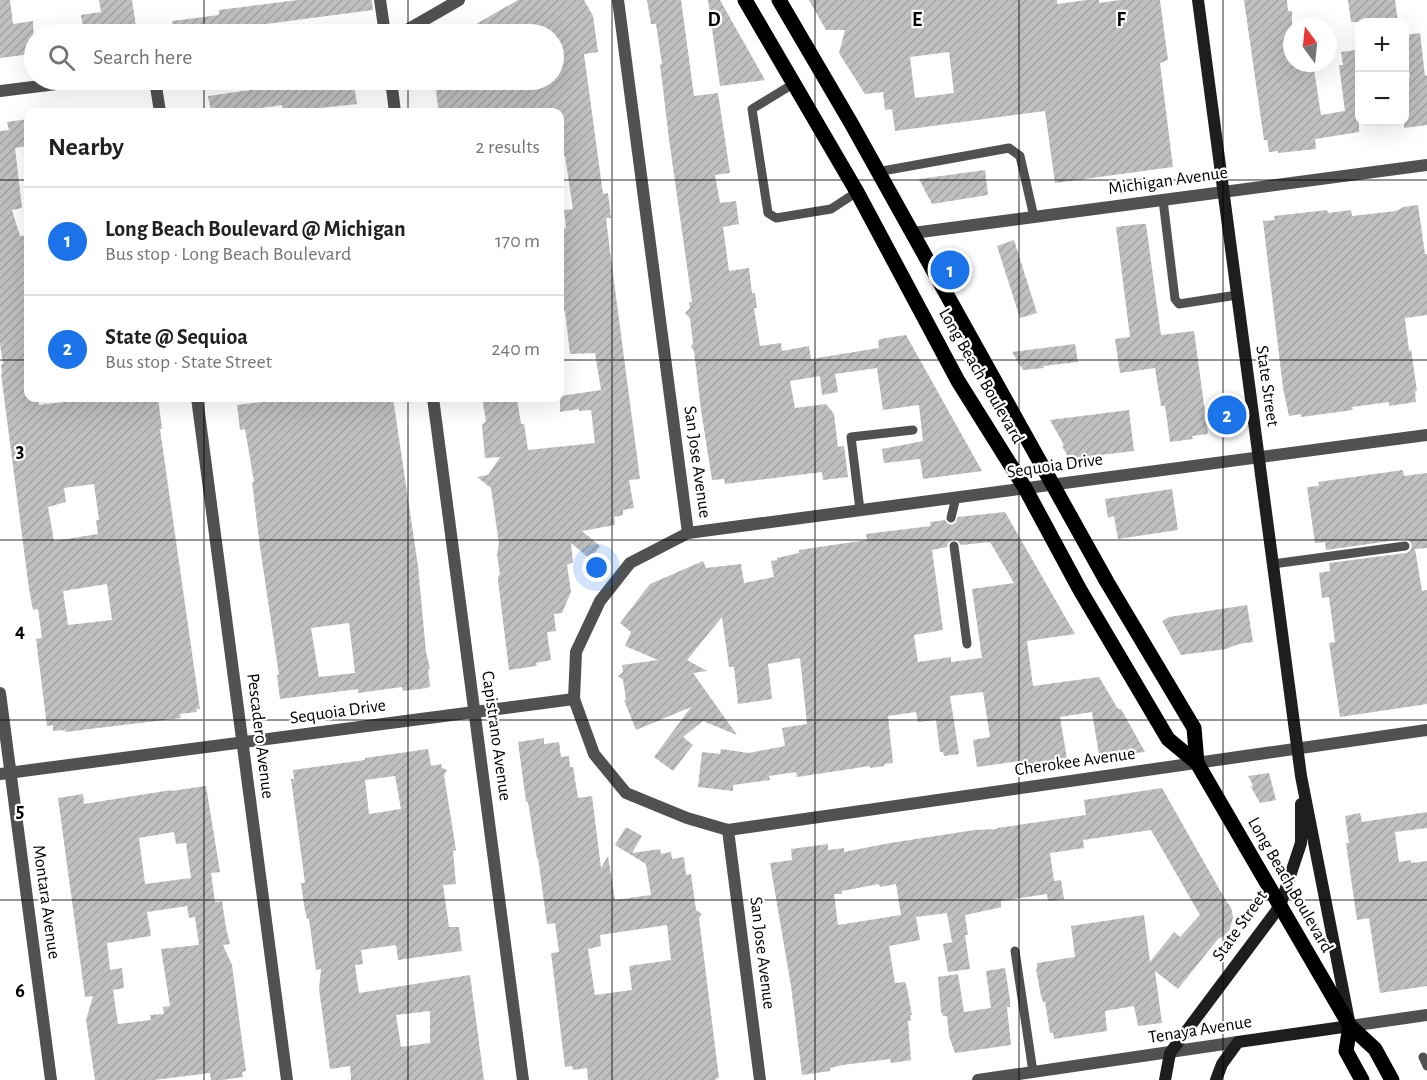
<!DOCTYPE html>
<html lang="en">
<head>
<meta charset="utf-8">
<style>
	:root { --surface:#fff; --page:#f2f2f2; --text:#202124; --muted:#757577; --line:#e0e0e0; --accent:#1a73e8 }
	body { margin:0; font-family:"Alegreya Sans",sans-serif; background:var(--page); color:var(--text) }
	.controls { position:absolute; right:18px; top:18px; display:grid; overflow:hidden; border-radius:12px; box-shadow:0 6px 24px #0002 }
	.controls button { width:54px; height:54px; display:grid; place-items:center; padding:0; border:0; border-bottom:2px solid var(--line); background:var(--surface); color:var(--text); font:30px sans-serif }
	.compass { position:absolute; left:1283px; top:18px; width:54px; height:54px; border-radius:50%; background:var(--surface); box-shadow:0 6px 24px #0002; rotate:345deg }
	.you { position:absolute; left:597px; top:568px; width:21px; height:21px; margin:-15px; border:4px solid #fff; border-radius:50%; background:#1a73e8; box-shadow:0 0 0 9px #1a73e833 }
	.badge { display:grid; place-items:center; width:39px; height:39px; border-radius:50%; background:var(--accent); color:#fff; font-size:20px; font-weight:700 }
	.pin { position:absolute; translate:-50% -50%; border:3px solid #fff; box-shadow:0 2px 6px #0006 }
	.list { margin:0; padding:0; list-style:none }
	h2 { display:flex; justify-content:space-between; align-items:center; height:78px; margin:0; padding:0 24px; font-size:26px }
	h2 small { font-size:20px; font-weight:400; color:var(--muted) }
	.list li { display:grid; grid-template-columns:39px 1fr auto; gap:18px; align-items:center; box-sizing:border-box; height:108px; padding:0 24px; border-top:2px solid var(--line) }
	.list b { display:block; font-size:22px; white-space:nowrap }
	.list p { margin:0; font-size:20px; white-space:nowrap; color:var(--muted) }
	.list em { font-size:20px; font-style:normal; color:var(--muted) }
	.icon { flex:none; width:33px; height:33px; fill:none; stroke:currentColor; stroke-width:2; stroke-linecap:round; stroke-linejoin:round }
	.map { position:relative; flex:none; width:1427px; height:1080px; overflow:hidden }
	.search { position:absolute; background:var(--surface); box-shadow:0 6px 24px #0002; left:24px; top:24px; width:540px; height:66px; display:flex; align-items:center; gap:15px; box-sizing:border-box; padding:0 21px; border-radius:33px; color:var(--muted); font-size:22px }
	.panel { position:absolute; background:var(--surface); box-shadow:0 6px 24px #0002; left:24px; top:108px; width:540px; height:294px; border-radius:12px }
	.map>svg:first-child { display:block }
</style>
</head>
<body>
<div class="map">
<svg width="1427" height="1080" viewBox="0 0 1427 1080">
	<defs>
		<pattern id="building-hatch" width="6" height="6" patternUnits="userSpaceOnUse" patternTransform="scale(1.5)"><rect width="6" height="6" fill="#c0c0c0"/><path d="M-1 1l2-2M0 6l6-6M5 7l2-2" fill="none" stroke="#a3a3a3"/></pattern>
	</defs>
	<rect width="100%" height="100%" fill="#fff"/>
	<g fill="url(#building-hatch)" fill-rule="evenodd">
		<polygon points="0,0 10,0 13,24 33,21 34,50 31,51 31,54 0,58"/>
		<polygon points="99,0 132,0 136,26 122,28 122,34 84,34 81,15 101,12"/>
		<polygon points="298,0 372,0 373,10 213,31 213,34 174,34 172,21 219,15 219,10"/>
		<polygon points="518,0 584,0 593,16 598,52 584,54 603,194 608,193 611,218 606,218 610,251 640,479 629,480 634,508 623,510 623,515 614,517 615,525 582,531 600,546 590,559 571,543 573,562 567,565 571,592 562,613 554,614 556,631 547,632 551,660 536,663 537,666 509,670 498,580 498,576 500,575 497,554 499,544 491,488 477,477 488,475 500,457 485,458 482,425 486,421 482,398 517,398 521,424 524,424 528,450 595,443 591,410 579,411 579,409 560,412 560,396 601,390 595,353 570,354 565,311 560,312 560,229 566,228 564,210 573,209 565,156 560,157 560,112 543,112 543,110 521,112 440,112 438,107 436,90 453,88 452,86 459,85 458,80 554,80 554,34 459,34"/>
		<polygon points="647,0 681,0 694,96 718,93 730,173 715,175 720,203 736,201 739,224 723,227 729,271 749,268 752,293 755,293 757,308 754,308 760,346 781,343 782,351 809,346 811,359 879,348 878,341 880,339 906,335 982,471 923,479 920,459 884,463 882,449 923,441 919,405 883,410 877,368 835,374 838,392 822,395 820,376 790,381 795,408 826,404 834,414 838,447 844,446 848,477 823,480 822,472 725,484 724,479 712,480 701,410 694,351 691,347 693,343 690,318 685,313 690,308 689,302 692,302 669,139 660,64 662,64 656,24 651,24"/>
		<polygon points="708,0 720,0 765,80 720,86"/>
		<path d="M809,0H1057V4L1087,0H1099V3L1120,0H1160L1168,60L1160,63L1173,167L1055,183L1045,111L895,131L892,109L885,110L883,92L865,94L839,53L845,30H826ZM949,52L954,93L915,98L910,57Z"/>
		<polygon points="1244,0 1287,0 1288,11 1292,11 1292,63 1313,63 1321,115 1345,111 1339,65 1343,65 1341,52 1356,50 1359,78 1359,132 1315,139 1316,149 1278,153 1278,151 1269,152 1267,140 1264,140"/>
		<polygon points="1348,0 1395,0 1398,22 1351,22"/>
		<polygon points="1420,33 1425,76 1427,75 1427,125 1404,128 1404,78 1410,77 1404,35"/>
		<polygon points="279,80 353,80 357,104 283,112 282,105 248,110 248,112 211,112 208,96 279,86"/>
		<path d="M28,119V146L15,148L22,208L12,210L20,236L28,235V287L25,288L28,319V398H38L39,405L80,400V398H158L162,429H160L200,709H196L197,712L180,714L181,718L65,732V730L53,731V725L47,726L36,639L42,638L38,609L33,610L29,589L1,374H2L1,364H3L0,344V131L9,130L7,122ZM94,484L99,520H96L98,534L54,541L48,507L66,502L64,488ZM107,584L112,620L68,625L63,591Z"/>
		<polygon points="985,170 988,195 932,204 919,179"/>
		<polygon points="1418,205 1425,254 1427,254 1427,315 1405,318 1409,351 1411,350 1417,391 1415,391 1416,402 1389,406 1389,402 1352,407 1353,410 1301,417 1301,414 1289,416 1283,388 1263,221 1275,220 1274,216 1327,210 1328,213 1351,210 1352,216 1396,211 1404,207"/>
		<polygon points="1141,224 1146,224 1161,335 1194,331 1208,434 1192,436 1193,439 1170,442 1165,406 1161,406 1155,368 1120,373 1115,339 1130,337 1116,227"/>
		<polygon points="1014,240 1037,313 1020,318 997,246"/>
		<polygon points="1075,344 1078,362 1043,366 1044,368 1023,370 1012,352"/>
		<path d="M293,398H393L418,566L426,652L430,669H428L430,686L427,688L403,691L402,687L358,693V689L280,699L277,675H279L260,547L252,482H254L245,429L240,430L237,405ZM349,623L355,673L319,677L311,628Z"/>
		<polygon points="1129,410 1134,451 1092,456 1092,459 1071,462 1062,446 1064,445 1050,420"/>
		<polygon points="1403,470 1404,476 1427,473 1427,548 1415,549 1422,591 1427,590 1427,704 1340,717 1329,643 1335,642 1329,597 1322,598 1319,573 1330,571 1329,563 1406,553 1410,551 1412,546 1410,541 1404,539 1326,550 1325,542 1315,543 1307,487 1319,486 1318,482"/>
		<polygon points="1172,489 1178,530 1118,539 1114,516 1108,518 1105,499"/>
		<path d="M1005,512L1075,634L1027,641L1033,686L1099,677L1118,709H1121L1145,752L1127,754V751L1099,755L1092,712L1060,717L1067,759L1021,766L1020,761L977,767L973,740L990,737L983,692L950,696L959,754L944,756L943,752H940L936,720L918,722L916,712L888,716L893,763L884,764L885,766L870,768V766L797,777L796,772L769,776L770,780L733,785V791L698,787L702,752L720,754L721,749L749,753L785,746L782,728L807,724L800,658L768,664L772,699L738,704L734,667H729L722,617L687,660L707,671L693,673L737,735L703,721L683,737L693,745L673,771L654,757L691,707L636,730L624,700H626L623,680L618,676L623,672L622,665L658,660L625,646L631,632L620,623L650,584L703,561L706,568L741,564L744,583L774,577L771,561L777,560V558L799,553V550L867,540L866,534L931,526L930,522L945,520L947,523L952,525L956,522L958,517ZM953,539L957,540L961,545L990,542L1014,583L972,589L982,658L951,662V657L918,662L914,635L943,630L932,550L947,547L948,543Z"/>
		<polygon points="1247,605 1253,642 1239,644 1226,649 1181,655 1162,621 1169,617"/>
		<path d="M544,738V744L559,742L561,757L569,756L570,767H573L578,798L592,796L601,868L608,856L615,900L651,895L646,864L615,845L626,827L642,836L632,853L660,849L661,854L671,852L672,859L684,857L686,875L691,874L696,910L702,914L699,918L719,1078H716V1080H588L587,1068L573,1070L572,1066L565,1067L551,953L559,952L555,923L547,924L538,858H537L528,802H526L525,794L518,742ZM667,925L671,960L629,966L632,990L595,995L588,949L601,946L600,935Z"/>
		<path d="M428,749L431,766L441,764L442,768L447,770L444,775L456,850L453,851L456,884L443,885L449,927H459L462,951L398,960L396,945L361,950L363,964L355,965L359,993L470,975L484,1080H351L350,1066L330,1069L319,989L321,969L316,970L309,919H307L304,905L301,883H305L291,779H294L293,770L365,760V758ZM395,776L401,809L369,814L365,780ZM430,1011V1043L401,1047L396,1015Z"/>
		<polygon points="1269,773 1276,800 1260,803 1251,787 1253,785 1248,776"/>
		<path d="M206,786L220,872L211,873L215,902L222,901L226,928L230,944L223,945L232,965L246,1071L242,1072L243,1077L221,1080H211L210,1073L154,1080H95L86,1020L93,996L85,997L58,798L83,794L84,804L171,790V791ZM174,832L176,844L186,843L191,878L145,884L139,838ZM187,906L189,918L195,917L199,945L161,949L170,1006L163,1007L164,1014L150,1015L151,1020L118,1024L113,990L124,988L122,968L110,970L107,943L151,936L147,912Z"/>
		<path d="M1162,788L1226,901L1231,907L1233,917L1230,929L1224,936L1218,939L1178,989L1155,971L1162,1023L1138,1026L1134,1006L1105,1011L1107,1031L1054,1039L1053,1033H1050L1045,1002H1043L1041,996L1036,969H1037V963L1075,957L1071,926L1144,915L1150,962L1174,932L1180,937L1200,915L1151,830L1083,840L1084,848L1050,853L1054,881L1061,880L1064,899L1048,901L1047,894L1001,901V907L998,908L965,915L968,935H965L970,969L948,972L943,944L952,942L947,913L916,917L920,940L889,946L895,983L905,982L907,988L912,1015H910L911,1021H908L911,1060L891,1063L890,1059L843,1065L830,1068V1071L802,1075L791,986L770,863L792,860L791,849L828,844V850L844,848V852L890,843L975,830L998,829L997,828L1086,815L1084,800ZM879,884L880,887L896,884L901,915L838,925L834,894H842V891Z"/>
		<polygon points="1427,812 1427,828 1395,832 1399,862 1411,860 1411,863 1427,861 1427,986 1380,993 1369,918 1357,920 1346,843 1349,843 1345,816 1360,813 1362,822"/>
		<polygon points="1005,968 1010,1000 1010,1007 1007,1007 1011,1045 955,1053 949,1036 947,1016 943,1016 941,1011 938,977 958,974 964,1012 991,1008 986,971"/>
	</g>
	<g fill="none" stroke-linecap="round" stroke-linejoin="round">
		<g stroke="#515151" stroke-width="9">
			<polyline points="793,84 752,109 768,213 776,218 831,209 857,192"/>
			<polyline points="877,172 1009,148 1020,156 1034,217"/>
			<polyline points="1163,200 1175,299 1179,304 1237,295"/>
			<polyline points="860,510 851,437 913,430"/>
			<polyline points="951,518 956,497"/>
			<polyline points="954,546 967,644"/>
			<polyline points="1273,564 1405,546"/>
			<polyline points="1015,951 1033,1072"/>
			<polyline points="1423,1057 1427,1066"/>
		</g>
		<g stroke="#515151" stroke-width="12">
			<polyline points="380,0 385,34"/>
			<polyline points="618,0 688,533"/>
			<polyline points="393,34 407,30 459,0"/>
			<polyline points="155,80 160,112"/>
			<polyline points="391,80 395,112"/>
			<polyline points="0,91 89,80"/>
			<polyline points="913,233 1427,165"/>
			<polyline points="197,398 287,1080"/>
			<polyline points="433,398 523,1080"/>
			<polyline points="1427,435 688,533 630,563 600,601 576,652 574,699 594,754 626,793 687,818 728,830 1427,730"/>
			<polyline points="0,693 51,1080"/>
			<polyline points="0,774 574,699"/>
			<polyline points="728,830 760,1080"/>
			<polyline points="1350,1026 1427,1015"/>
			<polyline points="978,1080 1238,1042"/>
		</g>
		<g stroke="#1e1e1e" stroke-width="12">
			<polyline points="1198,0 1301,776 1350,1026 1238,1042 1222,1064 1216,1080"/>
			<polyline points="1165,1080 1170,1053 1280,906 1301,843 1301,804"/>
		</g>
		<g stroke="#000" stroke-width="15">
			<polyline points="745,0 857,192 958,381 1025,488 1080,590 1168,739 1197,763 1350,1026 1375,1049 1392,1080"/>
			<polyline points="779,0 851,123 1107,582 1194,728 1197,763"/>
			<polyline points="1350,1026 1346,1051 1362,1080"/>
		</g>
	</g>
	<path fill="none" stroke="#000" stroke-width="1.5" stroke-opacity="0.55" d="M204,0V34M408,0V34M612,0V1080M815,0V1080M1019,0V1080M1223,0V1080M204,80V112M408,80V112M0,180H28M560,180H1427M0,360H28M560,360H1427M204,398V1080M408,398V1080M0,540H1427M0,720H1427M0,900H1427"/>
	<g text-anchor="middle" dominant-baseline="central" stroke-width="4.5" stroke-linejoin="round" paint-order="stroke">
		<g font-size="18" fill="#000" stroke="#fff">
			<text transform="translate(1168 181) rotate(-8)">Michigan Avenue</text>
			<text transform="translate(981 376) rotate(60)">Long Beach Boulevard</text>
			<text transform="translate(1267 386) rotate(82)">State Street</text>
			<text transform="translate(697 462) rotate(82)">San Jose Avenue</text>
			<text transform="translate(1055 466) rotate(-8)">Sequoia Drive</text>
			<text transform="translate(338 712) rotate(-8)">Sequoia Drive</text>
			<text transform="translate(260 736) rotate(83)">Pescadero Avenue</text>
			<text transform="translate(496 736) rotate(82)">Capistrano Avenue</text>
			<text transform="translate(1075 762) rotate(-8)">Cherokee Avenue</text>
			<text transform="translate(1290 885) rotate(60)">Long Beach Boulevard</text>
			<text transform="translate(46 902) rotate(82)">Montara Avenue</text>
			<text transform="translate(1240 926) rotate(-55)">State Street</text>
			<text transform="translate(762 953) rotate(83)">San Jose Avenue</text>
			<text transform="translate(1200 1030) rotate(-9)">Tenaya Avenue</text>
		</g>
	</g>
	<g font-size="20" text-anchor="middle" font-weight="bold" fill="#000" stroke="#fff" stroke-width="4.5" stroke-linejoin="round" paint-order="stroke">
		<text x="714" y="26">D</text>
		<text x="917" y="26">E</text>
		<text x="1121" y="26">F</text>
		<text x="20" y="457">3</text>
		<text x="20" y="637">4</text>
		<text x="20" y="817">5</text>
		<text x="20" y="997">6</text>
	</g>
</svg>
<div class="controls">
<button>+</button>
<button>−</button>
</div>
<svg class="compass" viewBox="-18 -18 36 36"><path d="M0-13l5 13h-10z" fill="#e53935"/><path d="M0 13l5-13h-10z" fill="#757577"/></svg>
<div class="you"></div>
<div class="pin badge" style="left:950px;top:270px">1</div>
<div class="pin badge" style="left:1227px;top:415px">2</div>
<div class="search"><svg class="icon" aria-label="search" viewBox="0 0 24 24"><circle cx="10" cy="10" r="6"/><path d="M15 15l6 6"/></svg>Search here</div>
<section class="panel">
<h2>Nearby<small>2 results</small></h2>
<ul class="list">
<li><span class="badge">1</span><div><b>Long Beach Boulevard @ Michigan</b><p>Bus stop · Long Beach Boulevard</p></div><em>170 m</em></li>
<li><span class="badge">2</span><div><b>State @ Sequioa</b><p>Bus stop · State Street</p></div><em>240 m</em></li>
</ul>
</section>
</div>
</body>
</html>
